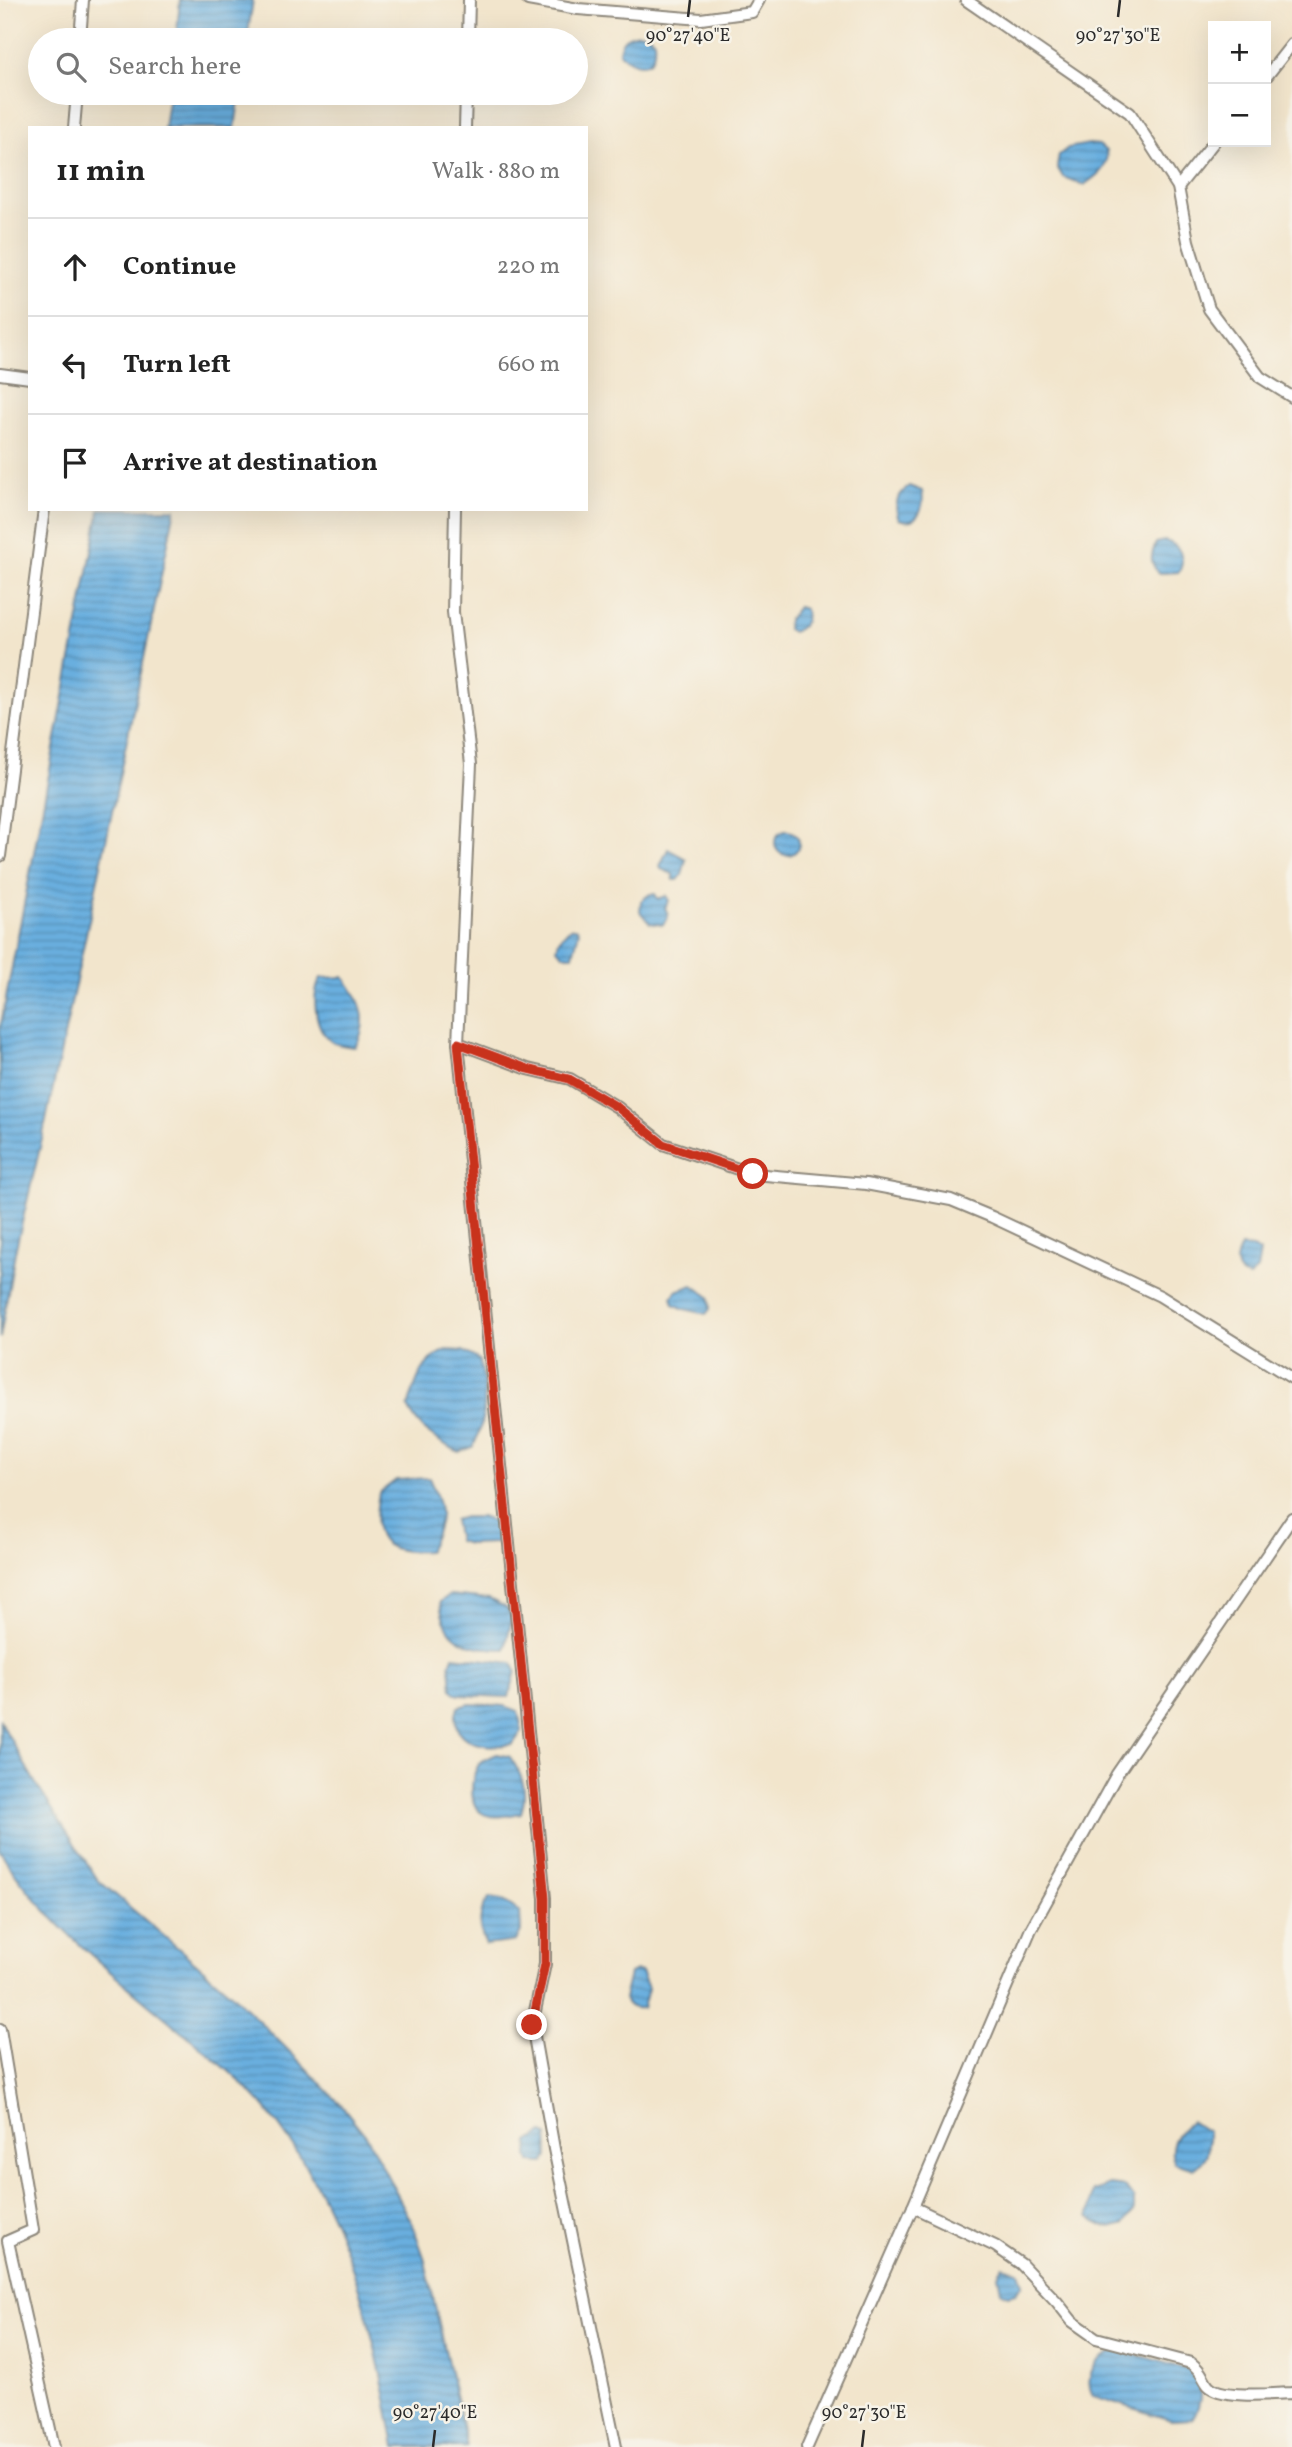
<!DOCTYPE html>
<html lang="en">
<head>
<meta charset="utf-8">
<style>
	:root { --surface:#fff; --page:#f2f2f2; --text:#222; --muted:#767676; --line:#e0e0e0 }
	body { margin:0; font-family:Vollkorn,serif; background:var(--page); color:var(--text) }
	.controls { position:absolute; right:21px; top:21px; display:grid; overflow:hidden; border-radius:0px; box-shadow:0 7px 28px #0002 }
	.controls button { width:63px; height:63px; display:grid; place-items:center; padding:0; border:0; border-bottom:2px solid var(--line); background:var(--surface); color:var(--text); font:35px sans-serif }
	.stop { position:absolute; width:21px; height:21px; margin:-16px; border:5px solid #c8321e; border-radius:50%; background:#fff }
	.stop.end { background:#c8321e; border-color:#fff; box-shadow:0 2px 7px #0008 }
	.list { margin:0; padding:0; list-style:none }
	h2 { display:flex; justify-content:space-between; align-items:center; height:91px; margin:0; padding:0 28px; font-size:30px }
	h2 small { font-size:23px; font-weight:400; color:var(--muted) }
	.list li { display:grid; grid-template-columns:46px 1fr auto; gap:21px; align-items:center; box-sizing:border-box; height:98px; padding:0 28px; border-top:2px solid var(--line) }
	.list b { display:block; font-size:26px; white-space:nowrap }
	.list em { font-size:23px; font-style:normal; color:var(--muted) }
	.icon { flex:none; width:38px; height:38px; fill:none; stroke:currentColor; stroke-width:2; stroke-linecap:round; stroke-linejoin:round }
	.map { position:relative; flex:none; width:1292px; height:2447px; overflow:hidden }
	.search { position:absolute; background:var(--surface); box-shadow:0 7px 28px #0002; left:28px; top:28px; width:560px; height:77px; display:flex; align-items:center; gap:18px; box-sizing:border-box; padding:0 24px; border-radius:38px; color:var(--muted); font-size:26px }
	.panel { position:absolute; background:var(--surface); box-shadow:0 7px 28px #0002; left:28px; top:126px; width:560px; height:385px; border-radius:0px }
	.map>svg:first-child { display:block }
</style>
</head>
<body>
<div class="map">
<svg width="1292" height="2447" viewBox="0 0 1292 2447">
	<defs>
		<pattern id="water-rules" width="6" height="5" patternUnits="userSpaceOnUse" patternTransform="scale(1.75)"><rect width="6" height="5" fill="#69afdf"/><path d="M0 2.5h6" fill="none" stroke="#578fb5"/></pattern>
	</defs>
	<rect width="100%" height="100%" fill="#f7f3e8"/>
	<filter id="ink" filterUnits="userSpaceOnUse"><feTurbulence type="fractalNoise" baseFrequency=".0143" numOctaves="2"/><feDisplacementMap in="SourceGraphic" scale="14" xChannelSelector="R" yChannelSelector="G"/><feConvolveMatrix kernelMatrix="1 2 1 2 8 2 1 2 1" color-interpolation-filters="sRGB"/></filter>
	<filter id="wash" filterUnits="userSpaceOnUse"><feTurbulence type="fractalNoise" baseFrequency=".00686" numOctaves="4" result="noise"/><feDisplacementMap in="SourceGraphic" scale="28" xChannelSelector="R" yChannelSelector="G"/><feGaussianBlur stdDeviation="1.57" result="paint"/><feColorMatrix in="noise" values="0 0 0 0 0 0 0 0 0 0 0 0 0 0 0 0 0 1.4 0 .05"/><feComposite in="paint" operator="in"/></filter>
	<g filter="url(#wash)">
		<rect width="100%" height="100%" fill="#f2e5cc"/>
		<g fill="url(#water-rules)" stroke="#4a6d85" stroke-width="2">
			<polygon points="180,0 253,0 247,40 176,40"/>
			<path d="M638,33L647,34L654,40C657,69 636,70 619,52C621,39 625,36 638,33Z"/>
			<polygon points="169,93 240,93 235,128 164,128"/>
			<path d="M1089,144L1099,145L1106,151C1109,169 1097,175 1084,185L1063,177L1057,167L1059,155L1068,148Z"/>
			<path d="M909,486L922,491C925,507 918,526 899,519C893,505 897,496 909,486Z"/>
			<polygon points="100,509 175,509 106,841 42,1139 15,1252 0,1338 0,1029"/>
			<path d="M1164,541C1180,544 1186,558 1179,572L1159,573C1149,563 1151,555 1156,543Z"/>
			<path d="M798,607L805,609C807,621 805,627 792,632L787,629L788,620Z"/>
			<circle cx="787" cy="843" r="12"/>
			<polygon points="668,849 686,859 682,875 678,880 674,880 673,874 661,869 660,866"/>
			<path d="M650,894H655L658,899L667,896L669,901L665,908C669,915 669,919 662,925L650,923L640,912L641,901Z"/>
			<polygon points="570,928 576,928 579,931 573,955 564,955 557,949 559,940"/>
			<path d="M344,977C361,1000 371,1020 355,1047C348,1046 339,1046 332,1042C314,1029 311,995 321,978Z"/>
			<path d="M1241,1247L1252,1248L1260,1252L1257,1270L1249,1277C1233,1274 1234,1259 1241,1247Z"/>
			<polygon points="693,1285 709,1297 710,1309 706,1314 684,1309 674,1304 672,1297 676,1291"/>
			<path d="M446,1350L463,1351L479,1360C488,1389 486,1420 473,1447L459,1452C437,1441 419,1430 408,1407C415,1383 422,1360 446,1350Z"/>
			<path d="M429,1478C444,1510 444,1519 428,1551C381,1554 370,1540 379,1493L396,1480Z"/>
			<polygon points="464,1517 481,1517 498,1523 501,1535 495,1543 469,1544 458,1541 454,1520"/>
			<path d="M450,1595L489,1599L507,1608L512,1618L505,1649C469,1649 444,1642 440,1602Z"/>
			<polygon points="453,1656 512,1663 516,1671 509,1697 459,1695 452,1690 450,1665"/>
			<path d="M470,1704L505,1706L518,1711L522,1731L513,1744C486,1749 446,1744 458,1707Z"/>
			<path d="M0,1721L36,1784L98,1880L232,1994L306,2068L342,2106L367,2137L412,2223L424,2257L467,2447H395C373,2325 347,2208 266,2109C241,2079 209,2054 180,2030C120,1980 39,1918 0,1850Z"/>
			<path d="M497,1754L510,1757C523,1776 528,1790 521,1813C508,1815 494,1820 482,1813C468,1805 471,1778 478,1766C482,1759 490,1757 497,1754Z"/>
			<path d="M489,1898L502,1900L520,1912L521,1931L516,1941L486,1945C478,1930 478,1912 489,1898Z"/>
			<path d="M636,1971L641,1972L648,1988L643,2008C634,2009 628,2008 624,1999L630,1974Z"/>
			<path d="M1191,2121L1208,2132C1208,2151 1210,2158 1193,2169L1175,2163C1166,2147 1177,2131 1191,2121Z"/>
			<polygon points="543,2133 547,2135 548,2157 544,2163 530,2162 528,2156 529,2142"/>
			<path d="M1110,2185L1125,2187L1134,2199V2210L1125,2224C1109,2229 1100,2228 1089,2216L1093,2191Z"/>
			<polygon points="1003,2267 1019,2271 1023,2284 1015,2293 1008,2295 1001,2291 998,2275"/>
			<path d="M1122,2350L1192,2371C1204,2387 1202,2403 1192,2419L1171,2420L1093,2396C1082,2374 1099,2353 1122,2350Z"/>
		</g>
	</g>
	<g filter="url(#ink)">
		<g fill="none" stroke-linecap="round" stroke-linejoin="round">
			<defs>
				<g id="street">
					<polyline points="528,0 578,9 701,19 752,12 759,0"/>
					<polyline points="966,0 1130,113 1178,187 1188,241 1209,309 1260,377 1292,397"/>
					<polyline points="80,40 83,0"/>
					<polyline points="468,40 469,0"/>
					<polyline points="1266,77 1292,44"/>
					<polyline points="74,128 77,93"/>
					<polyline points="465,128 466,93"/>
					<polyline points="1178,187 1214,142"/>
					<polyline points="0,374 30,378"/>
					<polyline points="455,509 453,612 471,764 458,1043 545,1898 545,1964 532,2025 554,2149 616,2447"/>
					<polyline points="0,856 44,509"/>
					<polyline points="458,1043 528,1069 570,1079 617,1107 663,1144 753,1174 866,1184 951,1200 992,1217 1160,1296 1292,1378"/>
					<polyline points="0,2029 33,2230 8,2241 54,2447"/>
					<path d="M913,2207L995,2246L1021,2264L1057,2302L1072,2321L1096,2338L1191,2363C1203,2372 1201,2376 1208,2385C1219,2399 1274,2394 1292,2393"/>
					<polyline points="807,2447 913,2207 1031,1929 1117,1774 1292,1518"/>
				</g>
			</defs>
			<use href="#street" stroke="#8e887c" stroke-width="14"/>
			<use href="#street" stroke="#fff" stroke-width="10"/>
		</g>
	</g>
	<g fill="none" stroke-linecap="round" stroke-linejoin="round" filter="url(#ink)">
		<polyline stroke="#c8321e" stroke-width="9" points="532,2025 545,1964 545,1898 458,1043 528,1069 569,1079 617,1107 663,1144 753,1174"/>
	</g>
	<path fill="none" stroke="#2b2b2b" stroke-width="2.5" d="M688,17L690,0M1118,17L1120,0M433,2447L435,2430M862,2447L864,2430"/>
	<g font-size="18" text-anchor="middle" fill="#2b2b2b" stroke="#f7f3e8" stroke-width="5" stroke-linejoin="round" paint-order="stroke">
		<text x="688" y="41">90°27'40"E</text>
		<text x="1118" y="41">90°27'30"E</text>
		<text x="435" y="2418">90°27'40"E</text>
		<text x="864" y="2418">90°27'30"E</text>
	</g>
</svg>
<div class="controls">
<button>+</button>
<button>−</button>
</div>
<div class="stop" style="left:753px;top:1174px"></div>
<div class="stop end" style="left:532px;top:2025px"></div>
<div class="search"><svg class="icon" aria-label="search" viewBox="0 0 24 24"><circle cx="10" cy="10" r="6"/><path d="M15 15l6 6"/></svg>Search here</div>
<section class="panel">
<h2>11 min<small>Walk · 880 m</small></h2>
<ul class="list">
<li><svg class="icon" aria-label="ahead" viewBox="0 0 24 24"><path d="M12 20V5M6 11l6-6 6 6"/></svg><div><b>Continue</b></div><em>220 m</em></li>
<li><svg class="icon" aria-label="left" viewBox="0 0 24 24"><path d="M17 20v-9H6M10 6l-5 5 5 5"/></svg><div><b>Turn left</b></div><em>660 m</em></li>
<li><svg class="icon" aria-label="arrive" viewBox="0 0 24 24"><path d="M6 21V4h12l-3 4 3 4H6"/></svg><div><b>Arrive at destination</b></div></li>
</ul>
</section>
</div>
</body>
</html>
